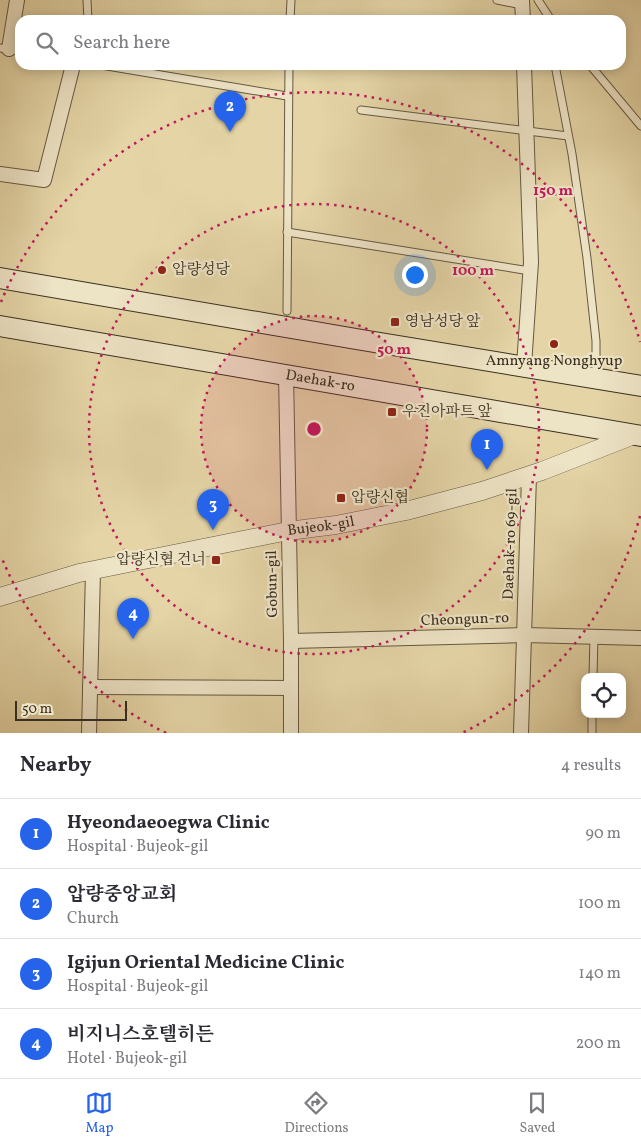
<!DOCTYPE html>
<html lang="en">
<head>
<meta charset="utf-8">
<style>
	:root { --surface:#fff; --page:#f2f2f3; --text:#2b2b33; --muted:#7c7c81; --line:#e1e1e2; --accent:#2563eb }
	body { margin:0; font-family:Vollkorn,"Noto Serif KR",serif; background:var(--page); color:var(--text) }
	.controls { position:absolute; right:15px; bottom:15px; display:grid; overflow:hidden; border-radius:10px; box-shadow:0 2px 12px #0003 }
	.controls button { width:45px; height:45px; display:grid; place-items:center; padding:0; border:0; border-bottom:1px solid var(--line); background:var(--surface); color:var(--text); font:25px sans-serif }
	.scale { position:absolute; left:15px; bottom:12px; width:112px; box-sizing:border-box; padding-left:5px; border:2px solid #3b2f21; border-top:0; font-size:14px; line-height:18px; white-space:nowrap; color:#3b2f21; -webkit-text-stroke:4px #ede3c5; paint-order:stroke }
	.you { position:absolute; left:414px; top:274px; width:18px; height:18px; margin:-12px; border:4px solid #fff; border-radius:50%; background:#1a73e8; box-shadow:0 0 0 8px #1a73e833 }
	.badge { display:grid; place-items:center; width:32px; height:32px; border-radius:50%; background:var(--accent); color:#fff; font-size:16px; font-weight:700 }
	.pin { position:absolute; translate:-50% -41px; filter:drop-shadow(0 1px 2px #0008) }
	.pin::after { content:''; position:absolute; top:26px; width:18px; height:15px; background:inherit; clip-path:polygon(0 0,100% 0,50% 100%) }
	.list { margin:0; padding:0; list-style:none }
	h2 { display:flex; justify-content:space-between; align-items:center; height:65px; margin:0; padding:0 20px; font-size:21px }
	h2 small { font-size:16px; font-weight:400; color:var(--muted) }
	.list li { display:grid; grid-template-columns:32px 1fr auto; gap:15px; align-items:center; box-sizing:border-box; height:70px; padding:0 20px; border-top:1px solid var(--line) }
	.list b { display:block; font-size:19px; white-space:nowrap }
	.list p { margin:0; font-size:16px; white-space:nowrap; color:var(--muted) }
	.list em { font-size:16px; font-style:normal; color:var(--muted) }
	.icon { flex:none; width:28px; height:28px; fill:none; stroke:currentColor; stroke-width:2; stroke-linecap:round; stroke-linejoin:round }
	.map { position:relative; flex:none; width:641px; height:733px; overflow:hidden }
	.search { position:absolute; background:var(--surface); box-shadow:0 2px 12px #0003; left:15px; right:15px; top:15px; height:55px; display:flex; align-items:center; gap:12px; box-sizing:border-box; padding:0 18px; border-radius:15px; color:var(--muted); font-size:19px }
	.sheet { height:345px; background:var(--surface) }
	nav { display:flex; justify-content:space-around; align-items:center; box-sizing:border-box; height:70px; border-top:1px solid var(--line); background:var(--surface); font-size:14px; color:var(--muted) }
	nav a { display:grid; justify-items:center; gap:2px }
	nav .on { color:var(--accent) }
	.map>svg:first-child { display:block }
</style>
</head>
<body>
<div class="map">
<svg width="641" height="733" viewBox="0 0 641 733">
	<rect width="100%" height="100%" fill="#e4d4a6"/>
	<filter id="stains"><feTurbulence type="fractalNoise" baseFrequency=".004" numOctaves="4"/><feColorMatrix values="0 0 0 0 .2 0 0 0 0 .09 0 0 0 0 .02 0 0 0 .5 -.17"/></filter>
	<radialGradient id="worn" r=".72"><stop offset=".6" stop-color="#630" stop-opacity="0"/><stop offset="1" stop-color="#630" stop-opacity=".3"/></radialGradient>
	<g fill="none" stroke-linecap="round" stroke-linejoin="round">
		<defs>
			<g id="service">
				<polyline points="87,0 88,20"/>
				<polyline points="497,0 522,5"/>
				<polyline points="538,0 551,20"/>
				<polyline points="290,20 291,0"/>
				<polyline points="0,48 20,51"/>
				<polyline points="101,65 287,96"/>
				<polyline points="555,65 572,154 587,258 596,341 596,376"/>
				<polyline points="590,65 641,126"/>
				<polyline points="361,110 568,136"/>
				<polyline points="287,232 530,271"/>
				<polyline points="287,311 289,65"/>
				<polyline points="593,677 594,636"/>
				<polyline points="592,733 592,714"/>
			</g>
			<g id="minor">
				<polyline points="522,0 523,20"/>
				<polyline points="9,49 17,0"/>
				<polyline points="524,65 531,262 524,366"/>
				<polyline points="0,174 44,180 73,65"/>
				<polyline points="286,374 291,641 291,733"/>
				<polyline points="291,641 525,635 641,638"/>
				<polyline points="90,687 291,688"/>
				<polyline points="89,733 93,571"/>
				<polyline points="521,733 529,476"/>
			</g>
			<g id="tertiary">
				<path id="s1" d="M0,597L79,573L288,531L336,525L406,511L482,491L542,471L634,435"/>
			</g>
			<g id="secondary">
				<polyline points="0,278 362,340 641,386"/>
				<path id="s2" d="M0,326L641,436"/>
			</g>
		</defs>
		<use href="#service" stroke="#655842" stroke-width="9"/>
		<use href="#minor" stroke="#655842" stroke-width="16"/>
		<use href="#tertiary" stroke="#655842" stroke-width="19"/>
		<use href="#secondary" stroke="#3b2f21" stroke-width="22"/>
		<use href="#service" stroke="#ede3c5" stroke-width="7"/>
		<use href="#minor" stroke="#ede3c5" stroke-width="14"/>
		<use href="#tertiary" stroke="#ede3c5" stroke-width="18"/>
		<use href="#secondary" stroke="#ede3c5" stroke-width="20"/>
	</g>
	<circle cx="314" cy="429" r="113" fill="#c2185b" fill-opacity=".12"/>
	<g fill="none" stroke="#c2185b" stroke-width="2.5" stroke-dasharray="2.5 5">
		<circle cx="314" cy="429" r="113"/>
		<circle cx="314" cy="429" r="225"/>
		<path d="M640 516A338 338 0 0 1 462 733M166 733A338 338 0 0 1 1 556M1 302A338 338 0 0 1 640 342"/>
	</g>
	<g fill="#8f2418" stroke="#ede3c5" stroke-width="2">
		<circle cx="162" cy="270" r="5"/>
		<rect x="390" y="317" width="10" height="10" rx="2.5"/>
		<circle cx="554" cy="344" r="5"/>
		<rect x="387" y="407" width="10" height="10" rx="2.5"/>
		<rect x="336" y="493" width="10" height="10" rx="2.5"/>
		<rect x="211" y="555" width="10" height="10" rx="2.5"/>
	</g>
	<g text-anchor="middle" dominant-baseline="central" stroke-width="4.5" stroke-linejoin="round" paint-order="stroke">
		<g font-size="15" fill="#3b2f21" stroke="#ede3c5" text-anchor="start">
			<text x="172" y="270">압량성당</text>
			<text x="405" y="322">영남성당 앞</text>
			<text x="554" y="361" text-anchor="middle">Amnyang Nonghyup</text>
			<text x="402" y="412">우진아파트 앞</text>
			<text x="351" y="498">압량신협</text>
			<text x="206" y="560" text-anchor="end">압량신협 건너</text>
		</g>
		<g font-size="15" fill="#3b2f21" stroke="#ede3c5">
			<text stroke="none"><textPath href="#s2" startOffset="325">Daehak-ro</textPath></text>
			<text stroke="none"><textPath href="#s1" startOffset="329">Bujeok-gil</textPath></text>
			<text transform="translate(511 544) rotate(-88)">Daehak-ro 69-gil</text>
			<text transform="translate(273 584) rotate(-91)">Gobun-gil</text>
			<text transform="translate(465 620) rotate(-2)">Cheongun-ro</text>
		</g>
	</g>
	<circle cx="314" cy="429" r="8" fill="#c2185b" stroke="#ede3c5" stroke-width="2.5"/>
	<g font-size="15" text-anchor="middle" font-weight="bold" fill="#c2185b" stroke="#ede3c5" stroke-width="4.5" stroke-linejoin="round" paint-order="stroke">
		<text x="553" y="195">150 m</text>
		<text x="473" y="275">100 m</text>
		<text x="394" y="354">50 m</text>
	</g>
	<rect width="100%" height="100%" filter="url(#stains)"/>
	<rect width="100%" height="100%" fill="url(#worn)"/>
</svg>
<div class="controls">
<button><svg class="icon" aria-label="locate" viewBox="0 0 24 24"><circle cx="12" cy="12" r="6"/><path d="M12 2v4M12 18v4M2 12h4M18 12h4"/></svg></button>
</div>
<div class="scale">50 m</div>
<div class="you"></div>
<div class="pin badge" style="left:487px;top:470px">1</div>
<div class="pin badge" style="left:230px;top:132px">2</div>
<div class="pin badge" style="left:213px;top:530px">3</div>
<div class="pin badge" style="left:133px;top:639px">4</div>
<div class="search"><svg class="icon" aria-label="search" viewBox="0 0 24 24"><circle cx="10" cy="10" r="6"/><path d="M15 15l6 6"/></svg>Search here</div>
</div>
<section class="sheet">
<h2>Nearby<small>4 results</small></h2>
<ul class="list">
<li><span class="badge">1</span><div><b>Hyeondaeoegwa Clinic</b><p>Hospital · Bujeok-gil</p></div><em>90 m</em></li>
<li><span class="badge">2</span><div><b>압량중앙교회</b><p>Church</p></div><em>100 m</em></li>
<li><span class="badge">3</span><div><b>Igijun Oriental Medicine Clinic</b><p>Hospital · Bujeok-gil</p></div><em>140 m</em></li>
<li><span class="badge">4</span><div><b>비지니스호텔히든</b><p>Hotel · Bujeok-gil</p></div><em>200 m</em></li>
</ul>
</section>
<nav>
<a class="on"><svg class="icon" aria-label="map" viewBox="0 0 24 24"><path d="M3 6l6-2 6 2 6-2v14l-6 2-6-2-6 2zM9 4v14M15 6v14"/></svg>Map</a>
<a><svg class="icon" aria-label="directions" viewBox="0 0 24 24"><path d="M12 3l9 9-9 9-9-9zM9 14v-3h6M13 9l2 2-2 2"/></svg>Directions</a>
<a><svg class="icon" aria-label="saved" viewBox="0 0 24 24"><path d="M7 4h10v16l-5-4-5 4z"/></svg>Saved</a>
</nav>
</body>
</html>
